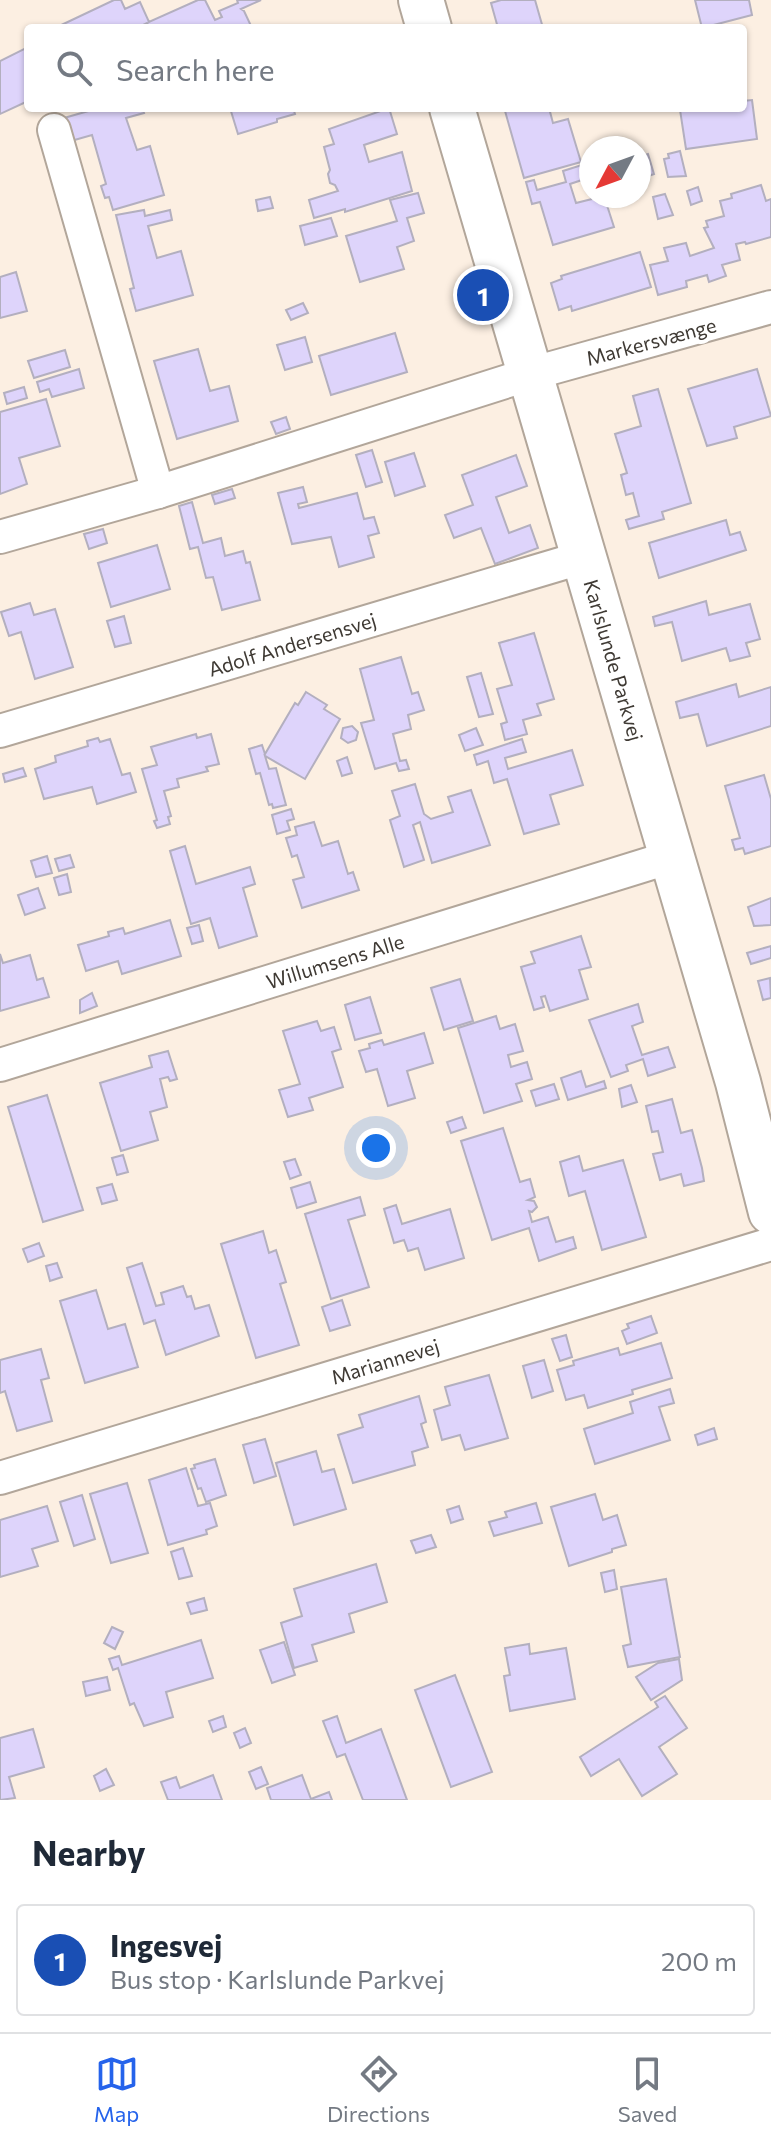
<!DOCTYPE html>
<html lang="en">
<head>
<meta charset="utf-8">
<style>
	:root { --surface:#fff; --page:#f2f2f3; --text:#1f2937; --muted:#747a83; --line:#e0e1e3; --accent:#2563eb }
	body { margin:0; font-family:Commissioner,sans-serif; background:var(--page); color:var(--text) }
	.compass { position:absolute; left:579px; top:136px; width:72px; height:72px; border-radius:50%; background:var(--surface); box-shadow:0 2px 6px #0004; rotate:229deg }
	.you { position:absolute; left:376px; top:1148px; width:28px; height:28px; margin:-20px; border:6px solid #fff; border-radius:50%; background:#1a73e8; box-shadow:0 0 0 12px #1a73e833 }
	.badge { display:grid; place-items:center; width:52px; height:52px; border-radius:50%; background:var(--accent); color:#fff; font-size:26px; font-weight:700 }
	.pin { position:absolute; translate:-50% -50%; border:4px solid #fff; box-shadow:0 2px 8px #0006 }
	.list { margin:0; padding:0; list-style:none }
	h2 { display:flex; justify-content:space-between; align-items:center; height:104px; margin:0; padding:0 32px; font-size:34px }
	h2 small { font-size:26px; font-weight:400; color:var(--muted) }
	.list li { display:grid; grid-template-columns:52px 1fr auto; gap:24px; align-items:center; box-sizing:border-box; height:112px; margin:0 16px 16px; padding:0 16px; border:2px solid var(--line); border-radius:8px }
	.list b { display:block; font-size:30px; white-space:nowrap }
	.list p { margin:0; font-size:26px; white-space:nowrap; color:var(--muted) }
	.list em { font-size:26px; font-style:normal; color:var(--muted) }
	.icon { flex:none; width:44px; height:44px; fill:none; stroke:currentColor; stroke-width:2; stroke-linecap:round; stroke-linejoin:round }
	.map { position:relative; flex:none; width:771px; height:1800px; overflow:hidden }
	.search { position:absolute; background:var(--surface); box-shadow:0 2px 6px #0004; left:24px; right:24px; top:24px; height:88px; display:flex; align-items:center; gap:20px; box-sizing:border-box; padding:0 28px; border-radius:8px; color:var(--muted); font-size:30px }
	.sheet { height:232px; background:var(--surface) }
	nav { display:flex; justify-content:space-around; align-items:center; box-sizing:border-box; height:112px; border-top:2px solid var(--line); background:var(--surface); font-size:22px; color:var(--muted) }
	nav a { display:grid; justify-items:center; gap:4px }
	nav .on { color:var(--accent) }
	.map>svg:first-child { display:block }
</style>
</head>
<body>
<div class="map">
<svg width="771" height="1800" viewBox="0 0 771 1800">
	<rect width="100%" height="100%" fill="#fcefe2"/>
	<g fill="#ded4fb" stroke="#b3afbf" stroke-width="2">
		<polygon points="114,0 121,0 125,9 140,2 149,22 198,0 205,0 215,20 222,17 219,11 238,3 237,0 261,0 241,9 244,11 252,28 150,28 147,23 137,28 55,28"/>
		<polygon points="501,0 535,0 543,28 498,28 491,3"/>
		<polygon points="695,0 749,0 752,15 702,28"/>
		<polygon points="28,47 28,101 0,114 0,61"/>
		<polygon points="752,100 757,139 686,149 680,110 743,108 743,101"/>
		<polygon points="99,108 142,108 144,113 126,118 137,150 150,146 164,195 113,210 109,197 105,198 101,186 106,184 92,135 71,141 64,118"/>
		<polygon points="230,108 293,108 295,114 277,119 277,122 238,134"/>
		<polygon points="389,108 397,134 364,145 369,162 402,152 412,191 345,212 345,209 314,218 309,200 338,191 335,185 330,183 328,174 330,170 324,147 334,144 329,129"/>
		<polygon points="515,108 549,108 553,123 568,119 581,162 524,178 505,111"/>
		<polygon points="680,151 686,176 668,177 664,159 669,158 668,154"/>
		<polygon points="648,154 654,174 639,179 639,157"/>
		<polygon points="588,163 591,177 570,184 576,203 604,196 614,227 553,245 540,202 532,204 526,182 534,180 537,190 566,182 563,171"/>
		<polygon points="761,185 766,201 771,199 771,237 746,244 745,242 736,244 740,260 722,265 726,276 709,282 707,275 686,281 687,287 658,295 650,265 668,261 664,248 686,243 690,256 714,248 704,228 708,227 706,221 724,216 720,201 732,198 731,194"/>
		<polygon points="698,187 702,201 691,205 687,191"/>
		<polygon points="418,193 424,213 407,218 414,241 397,247 404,269 360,282 346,236 397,221 390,200"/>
		<polygon points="665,194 673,215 658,219 653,197"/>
		<polygon points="270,197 273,208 258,211 256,200"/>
		<polygon points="144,210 145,216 170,210 172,220 148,226 157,258 181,251 193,295 136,311 130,289 134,288 116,215"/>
		<polygon points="331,218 337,236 305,245 300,226"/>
		<polygon points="640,252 651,287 572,311 571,306 559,310 551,283 562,279 561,276"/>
		<polygon points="16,272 27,311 0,318 0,277"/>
		<polygon points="303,303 308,313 291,320 286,310"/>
		<polygon points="395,333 407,372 331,395 319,356"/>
		<polygon points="305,337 312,362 285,370 277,345"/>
		<polygon points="198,349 210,391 229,386 238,421 177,439 154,361"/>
		<polygon points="65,350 70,367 34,378 28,361"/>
		<polygon points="79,369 84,388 52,397 49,389 40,392 37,382"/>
		<polygon points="757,369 771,416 734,427 737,438 707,446 688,389"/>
		<polygon points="24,387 27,398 7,404 4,393"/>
		<polygon points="658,389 691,503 662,512 664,519 629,529 626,520 639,516 633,493 626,495 621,475 627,473 615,434 641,426 633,396"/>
		<polygon points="46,399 60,446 19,458 27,484 0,494 0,412"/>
		<polygon points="286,417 290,429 276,434 271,422"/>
		<polygon points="372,450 382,482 366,487 356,455"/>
		<polygon points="414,453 425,486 395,496 385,462"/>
		<polygon points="516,455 527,486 496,497 509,533 530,525 538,548 495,564 481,528 454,538 445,515 473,505 462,475"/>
		<polygon points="303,487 307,502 298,504 299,508 357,493 364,519 374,517 379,533 368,536 374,557 339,567 331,537 292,544 278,493"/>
		<polygon points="232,489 235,498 215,504 212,495"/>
		<polygon points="192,502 203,543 221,538 225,556 243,551 246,563 250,562 260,600 222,610 213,577 206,578 198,547 190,549 179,506"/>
		<polygon points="726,520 730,535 740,532 746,550 659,578 649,543"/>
		<polygon points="103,529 107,543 89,549 84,534"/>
		<polygon points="157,545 170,589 111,607 98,563"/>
		<polygon points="706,601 709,615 750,604 760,639 746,643 750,656 730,661 726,648 682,661 672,622 655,626 653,617"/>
		<polygon points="30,603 34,615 55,609 73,667 35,679 21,632 9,636 1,612"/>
		<polygon points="124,616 131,643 115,647 107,621"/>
		<polygon points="534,633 554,699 537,704 541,715 523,720 527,734 505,740 501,724 507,722 497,689 512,685 499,643"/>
		<polygon points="401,657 412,694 418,692 424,710 408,715 411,729 393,734 400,761 406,760 409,769 399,771 396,763 375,769 361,723 374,720 360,669"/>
		<polygon points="481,673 493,714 479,717 467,677"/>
		<polygon points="736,684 739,697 771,687 771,726 707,746 698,714 680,718 676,702"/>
		<polygon points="306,692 327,705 324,709 340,719 305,779 265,756 269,769 276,768 286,805 273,808 272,804 269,805 260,773 256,774 249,749 262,745 265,754 295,703 298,705"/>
		<polygon points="352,726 358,732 356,740 348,743 341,738 343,728"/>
		<polygon points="476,728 483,745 465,751 459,735"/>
		<polygon points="196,734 197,738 211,734 219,764 206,767 208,771 177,779 179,787 164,791 171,816 168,817 170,824 157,828 154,821 157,820 142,769 157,765 151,747"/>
		<polygon points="98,738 100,742 110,739 122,775 130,773 136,792 97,804 92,787 44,799 35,769 56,762 55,756 88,746 87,741"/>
		<polygon points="522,739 526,752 505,758 508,769 572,750 583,785 550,795 559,824 524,834 507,779 494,783 488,761 477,765 474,755"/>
		<polygon points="347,757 352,773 342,776 337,761"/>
		<polygon points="23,768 26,776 5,782 3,774"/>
		<polygon points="764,775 771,799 771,846 745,854 743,848 735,850 732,840 740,838 725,786"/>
		<polygon points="415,784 424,814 431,819 453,812 448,797 471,790 490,845 432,863 420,822 413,825 424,860 404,867 390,820 400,816 392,791"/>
		<polygon points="291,809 294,819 287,821 290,830 277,834 272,815"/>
		<polygon points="314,822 322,846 338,841 348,874 353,872 359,890 302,908 293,880 304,877 297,855 292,857 286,838 297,835 295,827"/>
		<polygon points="185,846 196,884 250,867 255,884 243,888 257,936 219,948 210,918 191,924 170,851"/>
		<polygon points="70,855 74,867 59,871 55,859"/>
		<polygon points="47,856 52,873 36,877 31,861"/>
		<polygon points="67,874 71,892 59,895 54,878"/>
		<polygon points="38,888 45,908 25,915 18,895"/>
		<polygon points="771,898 771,925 754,926 748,907"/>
		<polygon points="170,920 181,956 122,974 118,961 86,971 78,945 109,936 108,932 123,928 125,934"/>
		<polygon points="199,925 203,941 192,944 187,928"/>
		<polygon points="581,936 591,967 579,970 588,999 550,1011 545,996 541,997 544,1007 534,1010 521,967 535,963 531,952"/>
		<polygon points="771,946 771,958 751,964 747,953"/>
		<polygon points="0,954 3,963 30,955 37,980 43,978 49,997 0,1011"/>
		<polygon points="770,978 771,998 763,1000 758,981"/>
		<polygon points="460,979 473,1021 444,1030 431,988"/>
		<polygon points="92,993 97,1006 80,1013 80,1000"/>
		<polygon points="370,997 381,1033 355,1040 345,1005"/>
		<polygon points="638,1004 643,1022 632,1026 642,1055 668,1047 675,1067 648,1076 643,1059 626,1065 628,1071 611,1077 589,1020"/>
		<polygon points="496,1016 500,1029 515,1024 523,1051 508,1055 511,1067 527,1062 532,1079 516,1084 522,1101 484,1113 458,1028"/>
		<polygon points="317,1021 321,1031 334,1027 341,1049 332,1052 343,1087 309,1098 313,1110 288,1117 279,1090 300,1084 283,1031"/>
		<polygon points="424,1033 433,1063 407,1071 415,1098 388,1106 377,1069 366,1072 359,1051 370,1048 369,1044 382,1040 384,1045"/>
		<polygon points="168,1051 177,1079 170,1081 168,1077 160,1079 167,1107 150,1112 158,1140 121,1151 100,1083 152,1067 149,1056"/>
		<polygon points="581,1071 586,1087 604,1081 606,1088 568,1100 561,1078"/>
		<polygon points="554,1084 559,1099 536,1106 531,1091"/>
		<polygon points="631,1085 637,1102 622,1107 619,1089"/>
		<polygon points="47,1095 83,1210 43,1222 8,1107"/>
		<polygon points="672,1099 681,1133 692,1130 702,1168 704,1181 684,1186 681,1174 660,1180 653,1154 663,1152 658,1131 652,1132 646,1106"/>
		<polygon points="462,1117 466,1128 451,1133 447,1122"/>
		<polygon points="503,1128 520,1182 530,1179 535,1197 528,1200 534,1201 537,1207 532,1212 529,1211 532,1222 548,1217 556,1242 573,1237 576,1248 539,1261 529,1228 492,1240 461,1141"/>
		<polygon points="381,1139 384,1149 369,1155 365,1144"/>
		<polygon points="123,1155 128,1172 117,1175 112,1158"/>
		<polygon points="579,1156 583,1171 623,1160 646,1237 602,1250 585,1191 569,1196 560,1162"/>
		<polygon points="295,1159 301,1175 290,1179 284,1162"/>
		<polygon points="310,1182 316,1202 297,1208 291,1188"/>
		<polygon points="112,1184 117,1200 102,1204 97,1188"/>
		<polygon points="360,1197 365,1215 348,1220 369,1287 331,1299 305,1214"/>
		<polygon points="396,1205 402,1224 450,1209 464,1258 425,1270 418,1248 408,1251 404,1240 394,1243 384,1209"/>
		<polygon points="263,1231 269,1253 276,1250 286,1282 280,1284 299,1345 256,1358 221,1244"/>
		<polygon points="39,1243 44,1256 28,1262 23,1249"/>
		<polygon points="57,1263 62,1277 50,1281 46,1266"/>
		<polygon points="142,1263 156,1306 164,1304 161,1293 183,1286 187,1297 191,1296 195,1309 209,1305 219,1336 166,1355 155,1320 144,1324 127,1268"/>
		<polygon points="96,1290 108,1329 125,1324 138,1367 85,1383 60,1301"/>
		<polygon points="342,1300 350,1325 330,1331 322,1307"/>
		<polygon points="651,1316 657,1333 627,1344 622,1331 629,1328 627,1324"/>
		<polygon points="566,1335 572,1357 560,1361 552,1339"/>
		<polygon points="661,1343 672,1378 632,1390 633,1394 588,1408 584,1395 566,1400 557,1370 574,1365 573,1361 618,1348 620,1355"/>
		<polygon points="41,1349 49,1378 41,1380 52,1421 17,1431 5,1391 0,1393 0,1360"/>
		<polygon points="544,1360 553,1391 532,1398 523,1366"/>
		<polygon points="489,1375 508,1438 465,1450 460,1435 442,1440 434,1410 450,1405 445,1387"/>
		<polygon points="670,1389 674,1403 659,1407 670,1440 595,1464 584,1429 633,1413 630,1402"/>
		<polygon points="419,1396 426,1422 421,1424 428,1447 412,1452 415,1465 353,1483 338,1435 363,1427 359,1415"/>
		<polygon points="714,1428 717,1439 698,1445 695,1435"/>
		<polygon points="265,1439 276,1476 254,1483 243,1445"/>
		<polygon points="316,1451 322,1472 334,1469 346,1509 294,1525 276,1463"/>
		<polygon points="215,1459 226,1495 206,1502 201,1488 198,1489 191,1469 195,1468 194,1465"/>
		<polygon points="186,1468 198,1506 210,1503 217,1526 206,1530 207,1534 168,1545 149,1480"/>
		<polygon points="127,1483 148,1553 111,1563 90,1494"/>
		<polygon points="595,1494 603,1520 617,1515 626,1545 612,1549 612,1552 569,1566 551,1507"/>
		<polygon points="82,1495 95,1539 74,1546 60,1502"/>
		<polygon points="536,1503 542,1523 494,1536 489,1522 507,1517 505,1512"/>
		<polygon points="47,1506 58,1541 32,1549 38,1566 0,1577 0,1520"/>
		<polygon points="459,1506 463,1519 451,1523 447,1510"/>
		<polygon points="431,1535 436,1547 416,1553 411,1541"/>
		<polygon points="183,1548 192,1576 179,1579 171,1552"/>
		<polygon points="376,1564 387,1602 349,1614 354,1632 312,1645 317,1661 294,1668 281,1623 302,1616 294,1589"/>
		<polygon points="614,1570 617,1589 605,1592 601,1573"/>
		<polygon points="666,1579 680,1657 628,1667 623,1646 631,1644 621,1587"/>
		<polygon points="204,1598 207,1610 191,1614 187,1603"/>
		<polygon points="112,1627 123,1632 115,1649 104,1643"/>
		<polygon points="201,1640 213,1678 166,1692 173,1717 144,1726 134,1703 130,1705 118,1668 113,1670 109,1659 119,1656 122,1665"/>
		<polygon points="284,1642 295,1675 272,1683 260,1650"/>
		<polygon points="529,1644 530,1654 566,1648 575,1699 510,1711 504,1676 510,1675 505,1648"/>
		<polygon points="679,1659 682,1680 651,1700 636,1677 658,1663"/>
		<polygon points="455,1675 492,1772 451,1787 415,1690"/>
		<polygon points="107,1677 110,1690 86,1696 83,1682"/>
		<polygon points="665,1696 687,1728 659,1747 677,1774 642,1796 619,1759 591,1776 580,1757 658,1707 655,1702"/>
		<polygon points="223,1716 226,1727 213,1732 209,1721"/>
		<polygon points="337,1716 346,1743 381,1729 407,1800 363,1800 345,1754 337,1757 323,1721"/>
		<polygon points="245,1728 251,1743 240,1748 234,1733"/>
		<polygon points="33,1729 44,1767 9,1777 15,1798 0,1800 0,1738"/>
		<polygon points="261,1767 268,1784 256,1789 249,1772"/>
		<polygon points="106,1769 114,1785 100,1791 94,1776"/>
		<polygon points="213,1775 222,1800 168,1800 161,1782 176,1777 180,1788"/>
		<polygon points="302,1775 311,1799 329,1792 332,1800 271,1800 267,1788"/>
	</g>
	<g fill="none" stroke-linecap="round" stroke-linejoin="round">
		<defs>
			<g id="street">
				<polyline points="54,130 158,492"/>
				<polyline points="0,537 158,492 530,374 771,307"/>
				<polyline points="0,731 584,557"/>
				<polyline points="0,1065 671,857"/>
				<polyline points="0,1478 771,1244"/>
			</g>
			<g id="secondary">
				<polyline points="421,0 429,28"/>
				<polyline points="452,108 738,1082 771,1212"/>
			</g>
		</defs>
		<use href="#street" stroke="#b2a69a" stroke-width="36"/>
		<use href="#secondary" stroke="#b2a69a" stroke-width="48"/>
		<use href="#street" stroke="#fff" stroke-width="32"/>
		<use href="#secondary" stroke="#fff" stroke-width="44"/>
	</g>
	<g text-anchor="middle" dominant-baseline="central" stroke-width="8" stroke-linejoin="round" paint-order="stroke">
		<g font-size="20" fill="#3f3a34" stroke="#fff">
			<text transform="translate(651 341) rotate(-15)">Markersvænge</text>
			<text transform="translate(292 644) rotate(-17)">Adolf Andersensvej</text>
			<text transform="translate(614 660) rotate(74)">Karlslunde Parkvej</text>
			<text transform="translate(335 961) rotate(-17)">Willumsens Alle</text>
			<text transform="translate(385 1361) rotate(-17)">Mariannevej</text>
		</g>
	</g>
</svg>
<svg class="compass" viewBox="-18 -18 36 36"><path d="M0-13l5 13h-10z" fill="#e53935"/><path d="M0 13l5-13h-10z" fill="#747a83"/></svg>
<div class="you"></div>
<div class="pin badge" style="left:483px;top:295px;background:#1a4fb4">1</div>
<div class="search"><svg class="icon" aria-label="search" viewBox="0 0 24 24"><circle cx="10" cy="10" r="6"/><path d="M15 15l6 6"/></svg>Search here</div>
</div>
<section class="sheet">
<h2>Nearby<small></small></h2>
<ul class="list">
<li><span class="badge" style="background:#1a4fb4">1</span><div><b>Ingesvej</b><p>Bus stop · Karlslunde Parkvej</p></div><em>200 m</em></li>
</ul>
</section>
<nav>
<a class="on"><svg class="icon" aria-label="map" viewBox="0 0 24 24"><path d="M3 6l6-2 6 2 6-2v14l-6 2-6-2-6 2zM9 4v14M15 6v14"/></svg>Map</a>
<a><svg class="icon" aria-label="directions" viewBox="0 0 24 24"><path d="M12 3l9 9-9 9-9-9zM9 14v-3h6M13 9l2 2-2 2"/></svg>Directions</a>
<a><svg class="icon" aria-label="saved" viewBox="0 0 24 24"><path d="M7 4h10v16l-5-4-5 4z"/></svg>Saved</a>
</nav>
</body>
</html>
